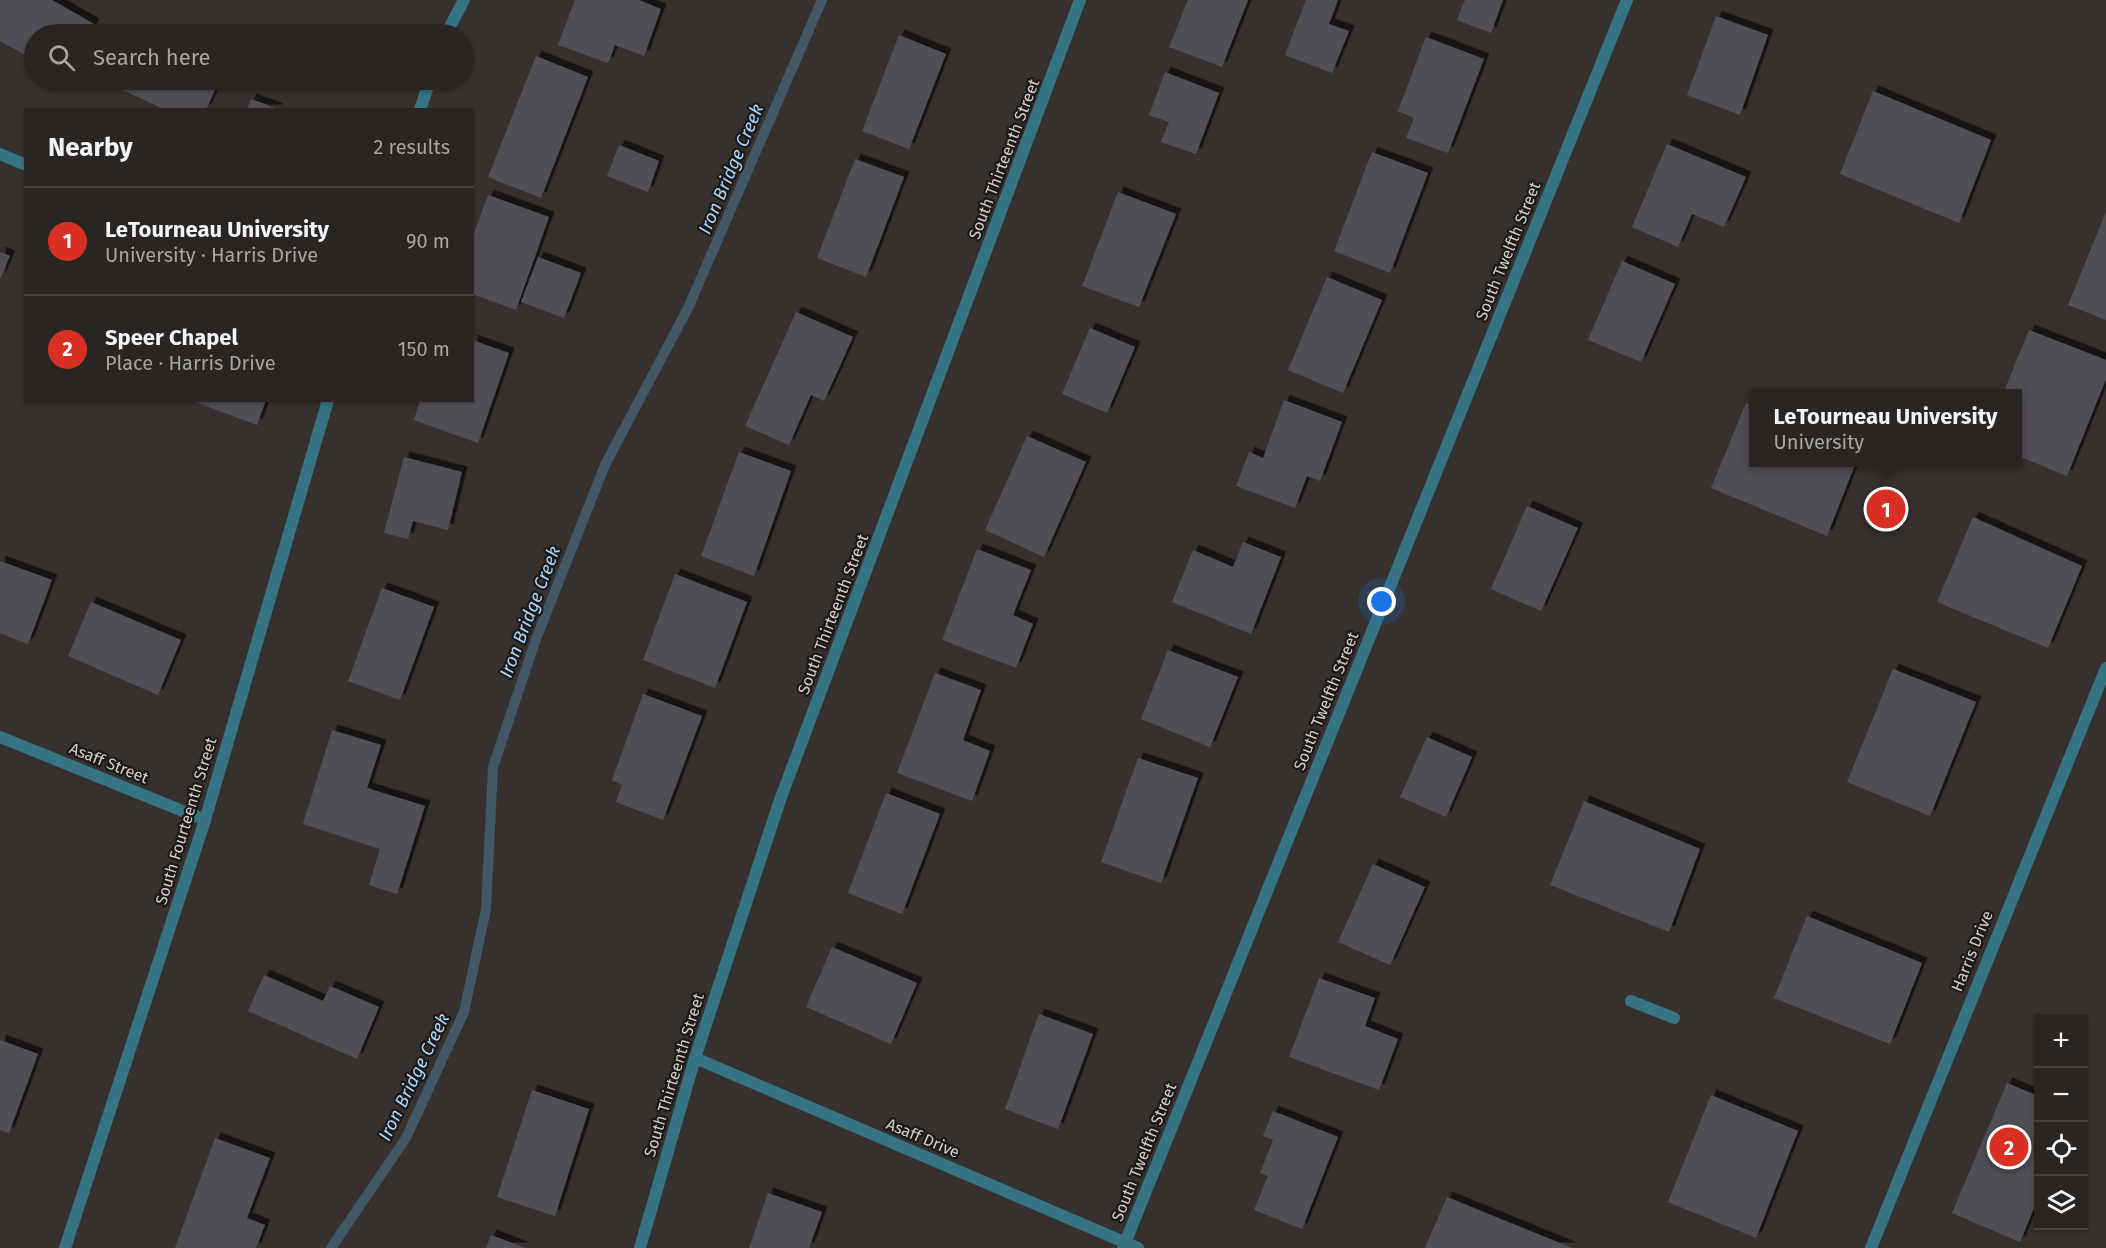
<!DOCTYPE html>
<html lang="en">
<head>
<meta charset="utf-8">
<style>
	:root { --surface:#282522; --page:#34312f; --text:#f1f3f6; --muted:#a5a5a5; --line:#444240; --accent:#d93025 }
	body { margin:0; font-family:"Fira Sans",sans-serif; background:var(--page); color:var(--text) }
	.controls { position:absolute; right:18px; bottom:18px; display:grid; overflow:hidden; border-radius:0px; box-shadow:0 2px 4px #0004 }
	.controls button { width:54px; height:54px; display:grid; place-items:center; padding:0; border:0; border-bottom:2px solid var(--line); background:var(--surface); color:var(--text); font:30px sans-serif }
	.you { position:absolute; left:1382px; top:602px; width:21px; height:21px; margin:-15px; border:4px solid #fff; border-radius:50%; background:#1a73e8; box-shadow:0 0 0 9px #1a73e833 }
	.badge { display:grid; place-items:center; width:39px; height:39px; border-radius:50%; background:var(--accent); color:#fff; font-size:20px; font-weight:700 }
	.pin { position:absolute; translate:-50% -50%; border:3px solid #fff; box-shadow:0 2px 6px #0006 }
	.popup { position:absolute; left:1749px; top:389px; width:273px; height:78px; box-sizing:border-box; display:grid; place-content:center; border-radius:0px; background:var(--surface); filter:drop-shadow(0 2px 4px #0005); font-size:20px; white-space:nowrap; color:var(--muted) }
	.popup b { font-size:22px; color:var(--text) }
	.popup::after { content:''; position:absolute; left:50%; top:100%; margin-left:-12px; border:12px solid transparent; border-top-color:var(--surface) }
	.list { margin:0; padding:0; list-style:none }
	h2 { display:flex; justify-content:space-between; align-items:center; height:78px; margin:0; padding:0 24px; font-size:26px }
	h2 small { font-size:20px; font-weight:400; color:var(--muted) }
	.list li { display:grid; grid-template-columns:39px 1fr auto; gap:18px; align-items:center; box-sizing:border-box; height:108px; padding:0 24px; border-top:2px solid var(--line) }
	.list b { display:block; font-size:22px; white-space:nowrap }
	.list p { margin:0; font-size:20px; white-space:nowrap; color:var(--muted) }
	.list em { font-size:20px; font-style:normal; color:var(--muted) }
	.icon { flex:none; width:33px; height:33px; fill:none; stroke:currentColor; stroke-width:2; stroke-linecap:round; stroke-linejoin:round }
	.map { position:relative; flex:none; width:2106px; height:1248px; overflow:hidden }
	.search { position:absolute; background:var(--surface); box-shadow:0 2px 4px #0004; left:24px; top:24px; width:450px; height:66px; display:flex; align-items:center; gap:15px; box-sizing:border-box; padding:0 21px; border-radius:33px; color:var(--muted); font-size:22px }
	.panel { position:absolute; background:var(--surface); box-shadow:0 2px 4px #0004; left:24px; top:108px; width:450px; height:294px; border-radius:0px }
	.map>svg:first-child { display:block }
</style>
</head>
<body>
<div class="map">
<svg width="2106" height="1248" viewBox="0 0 2106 1248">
	<defs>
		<filter id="shadow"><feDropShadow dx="5.5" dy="-5.5" stdDeviation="0" flood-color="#0009"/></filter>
	</defs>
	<rect width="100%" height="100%" fill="#36312e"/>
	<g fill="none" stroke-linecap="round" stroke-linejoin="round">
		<polyline stroke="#425866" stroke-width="10" points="331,1248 406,1138 464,1012 486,909 493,767 536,639 605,465 688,308 822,0"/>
	</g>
	<g fill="#515056" filter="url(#shadow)">
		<polygon points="0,0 52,0 94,24 88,34 34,34 34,60 0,41"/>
		<polygon points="575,0 639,0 661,9 644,56 615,45 608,63 558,45"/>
		<polygon points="1188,0 1248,0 1222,67 1169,47"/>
		<polygon points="1306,0 1338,0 1329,24 1349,31 1332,73 1285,55"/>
		<polygon points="1465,0 1503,0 1491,33 1457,20"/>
		<polygon points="1716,16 1768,35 1740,115 1687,95"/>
		<polygon points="899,35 946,54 909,149 862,131"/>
		<polygon points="1426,37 1484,59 1448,153 1406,138 1414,118 1398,111"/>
		<polygon points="536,56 588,77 541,198 488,177"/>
		<polygon points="1165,72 1219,93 1196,154 1161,142 1169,122 1149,115"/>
		<polygon points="106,80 206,80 217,85 206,110 166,110 105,82"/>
		<polygon points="1873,91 1991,140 1959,223 1840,174"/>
		<polygon points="251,99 278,109 278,110 247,110"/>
		<polygon points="1667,144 1746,177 1724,227 1692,214 1678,247 1632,227"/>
		<polygon points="619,145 659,161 648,192 607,176"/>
		<polygon points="1372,152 1428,173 1390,273 1334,251"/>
		<polygon points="855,159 904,177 866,277 817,258"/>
		<polygon points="1118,192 1176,214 1139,307 1082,286"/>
		<polygon points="488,195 549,217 516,310 472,294 472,238"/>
		<polygon points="2106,212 2106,320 2068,305"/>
		<polygon points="0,252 10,256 0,279"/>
		<polygon points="538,257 581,273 564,318 521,302"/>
		<polygon points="1622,261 1675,284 1641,362 1588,340"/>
		<polygon points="1327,277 1382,300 1343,393 1288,370"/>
		<polygon points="796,312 853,337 824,401 811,395 789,445 745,426"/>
		<polygon points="1090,328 1135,347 1107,413 1062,394"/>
		<polygon points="2029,330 2106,360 2106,379 2067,476 2018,456 2018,394 2003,394"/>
		<polygon points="472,340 509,353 478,443 414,420 420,400 472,400"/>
		<polygon points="190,400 266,400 257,425"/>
		<polygon points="1284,400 1342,422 1320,481 1307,476 1295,508 1236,486 1249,452 1263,458"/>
		<polygon points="1746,403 1754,406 1754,462 1856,462 1827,536 1711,488"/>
		<polygon points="1027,436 1086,462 1044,557 985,530"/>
		<polygon points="739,452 791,471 754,576 701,556"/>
		<polygon points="404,457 462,472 448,530 413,521 408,539 384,533"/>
		<polygon points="1527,506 1578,528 1541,611 1491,589"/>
		<polygon points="1973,517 2082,566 2048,648 1937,602"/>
		<polygon points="1243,542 1281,557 1251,634 1172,602 1193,550 1233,567"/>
		<polygon points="977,549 1031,570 1013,615 1033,624 1016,668 942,640"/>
		<polygon points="0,561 52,580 28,644 0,633"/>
		<polygon points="675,574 747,602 715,688 643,660"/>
		<polygon points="382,588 434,607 400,700 348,681"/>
		<polygon points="91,602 181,640 158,695 68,656"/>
		<polygon points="1168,650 1238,677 1210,747 1141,719"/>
		<polygon points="1893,669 1976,702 1930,816 1847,782"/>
		<polygon points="935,673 981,690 963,740 990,751 972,801 897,773"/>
		<polygon points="643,694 702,716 663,820 616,802 622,785 612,780"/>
		<polygon points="332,730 381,745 367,788 425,806 397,894 369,885 380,849 303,824"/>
		<polygon points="1427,737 1472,757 1446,817 1400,797"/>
		<polygon points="1138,758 1198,778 1161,883 1101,862"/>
		<polygon points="886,793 940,814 902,914 848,893"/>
		<polygon points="1584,801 1700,849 1669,932 1550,885"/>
		<polygon points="1373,864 1425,887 1390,965 1338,942"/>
		<polygon points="1807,916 1922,963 1890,1044 1774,998"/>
		<polygon points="832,947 917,983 891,1044 806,1007"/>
		<polygon points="264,975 323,1001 330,986 379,1007 357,1059 248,1011"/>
		<polygon points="1319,978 1375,998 1365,1026 1398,1039 1379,1090 1289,1057"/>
		<polygon points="1039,1014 1093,1034 1058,1129 1005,1109"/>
		<polygon points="0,1040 38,1054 9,1133 0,1130"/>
		<polygon points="2007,1083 2038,1096 2038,1198 2020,1242 1952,1213"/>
		<polygon points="532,1090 589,1109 555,1216 497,1197"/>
		<polygon points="1711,1095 1798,1131 1756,1238 1668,1202"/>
		<polygon points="1273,1111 1338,1137 1302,1229 1254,1210 1268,1176 1260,1173 1273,1140 1263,1136"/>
		<polygon points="215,1138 270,1158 247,1218 265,1225 256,1248 175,1248"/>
		<polygon points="768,1193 822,1212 809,1248 749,1248"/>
		<polygon points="1447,1197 1572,1248 1425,1248"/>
		<polygon points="491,1235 525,1248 486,1248"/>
	</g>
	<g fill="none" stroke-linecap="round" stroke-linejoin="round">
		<polyline stroke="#367484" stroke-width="12" points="1631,1001 1674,1018"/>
		<g stroke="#367484" stroke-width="12">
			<polyline points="446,34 464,0"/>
			<polyline points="420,110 430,80"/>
			<polyline points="0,154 26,165"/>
			<polyline points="0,737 205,820"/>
			<polyline points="695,1058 1138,1248"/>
			<polyline points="65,1248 205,820 328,400"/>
			<polyline points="640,1248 695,1058 780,800 1080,0"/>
			<polyline points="1123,1248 1627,0"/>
			<polyline points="1871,1248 2106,668"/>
		</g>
	</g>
	<g text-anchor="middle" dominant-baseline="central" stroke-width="4.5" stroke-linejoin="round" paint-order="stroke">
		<g font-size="16" fill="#d5d1cf" stroke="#1c1918">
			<text transform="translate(1004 159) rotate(-69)">South Thirteenth Street</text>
			<text transform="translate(1508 251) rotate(-68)">South Twelfth Street</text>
			<text transform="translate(833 614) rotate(-69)">South Thirteenth Street</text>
			<text transform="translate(1326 701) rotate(-68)">South Twelfth Street</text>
			<text transform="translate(109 763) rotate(22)">Asaff Street</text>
			<text transform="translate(186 821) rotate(-73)">South Fourteenth Street</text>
			<text transform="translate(1972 951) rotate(-68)">Harris Drive</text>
			<text transform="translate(674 1075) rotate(-73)">South Thirteenth Street</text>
			<text transform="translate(923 1138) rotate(23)">Asaff Drive</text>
			<text transform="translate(1144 1152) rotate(-68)">South Twelfth Street</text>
		</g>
		<g font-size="18" font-style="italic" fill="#a8d9ff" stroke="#1c1918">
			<text transform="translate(731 169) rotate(-67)">Iron Bridge Creek</text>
			<text transform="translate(530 612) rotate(-69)">Iron Bridge Creek</text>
			<text transform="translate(414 1077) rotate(-64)">Iron Bridge Creek</text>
		</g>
	</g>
</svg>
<div class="controls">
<button>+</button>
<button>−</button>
<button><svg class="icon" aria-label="locate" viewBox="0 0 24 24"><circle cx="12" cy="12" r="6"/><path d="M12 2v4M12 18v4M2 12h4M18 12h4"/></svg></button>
<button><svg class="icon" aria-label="layers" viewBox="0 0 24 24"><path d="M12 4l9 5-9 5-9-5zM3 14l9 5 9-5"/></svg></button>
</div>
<div class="you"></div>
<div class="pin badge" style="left:1886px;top:509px">1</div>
<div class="popup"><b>LeTourneau University</b>University</div>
<div class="pin badge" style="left:2009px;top:1147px">2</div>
<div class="search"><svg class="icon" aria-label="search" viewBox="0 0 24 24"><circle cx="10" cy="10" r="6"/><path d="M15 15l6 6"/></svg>Search here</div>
<section class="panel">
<h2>Nearby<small>2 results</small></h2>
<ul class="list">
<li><span class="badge">1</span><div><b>LeTourneau University</b><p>University · Harris Drive</p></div><em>90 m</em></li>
<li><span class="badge">2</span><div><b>Speer Chapel</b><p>Place · Harris Drive</p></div><em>150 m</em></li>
</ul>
</section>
</div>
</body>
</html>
